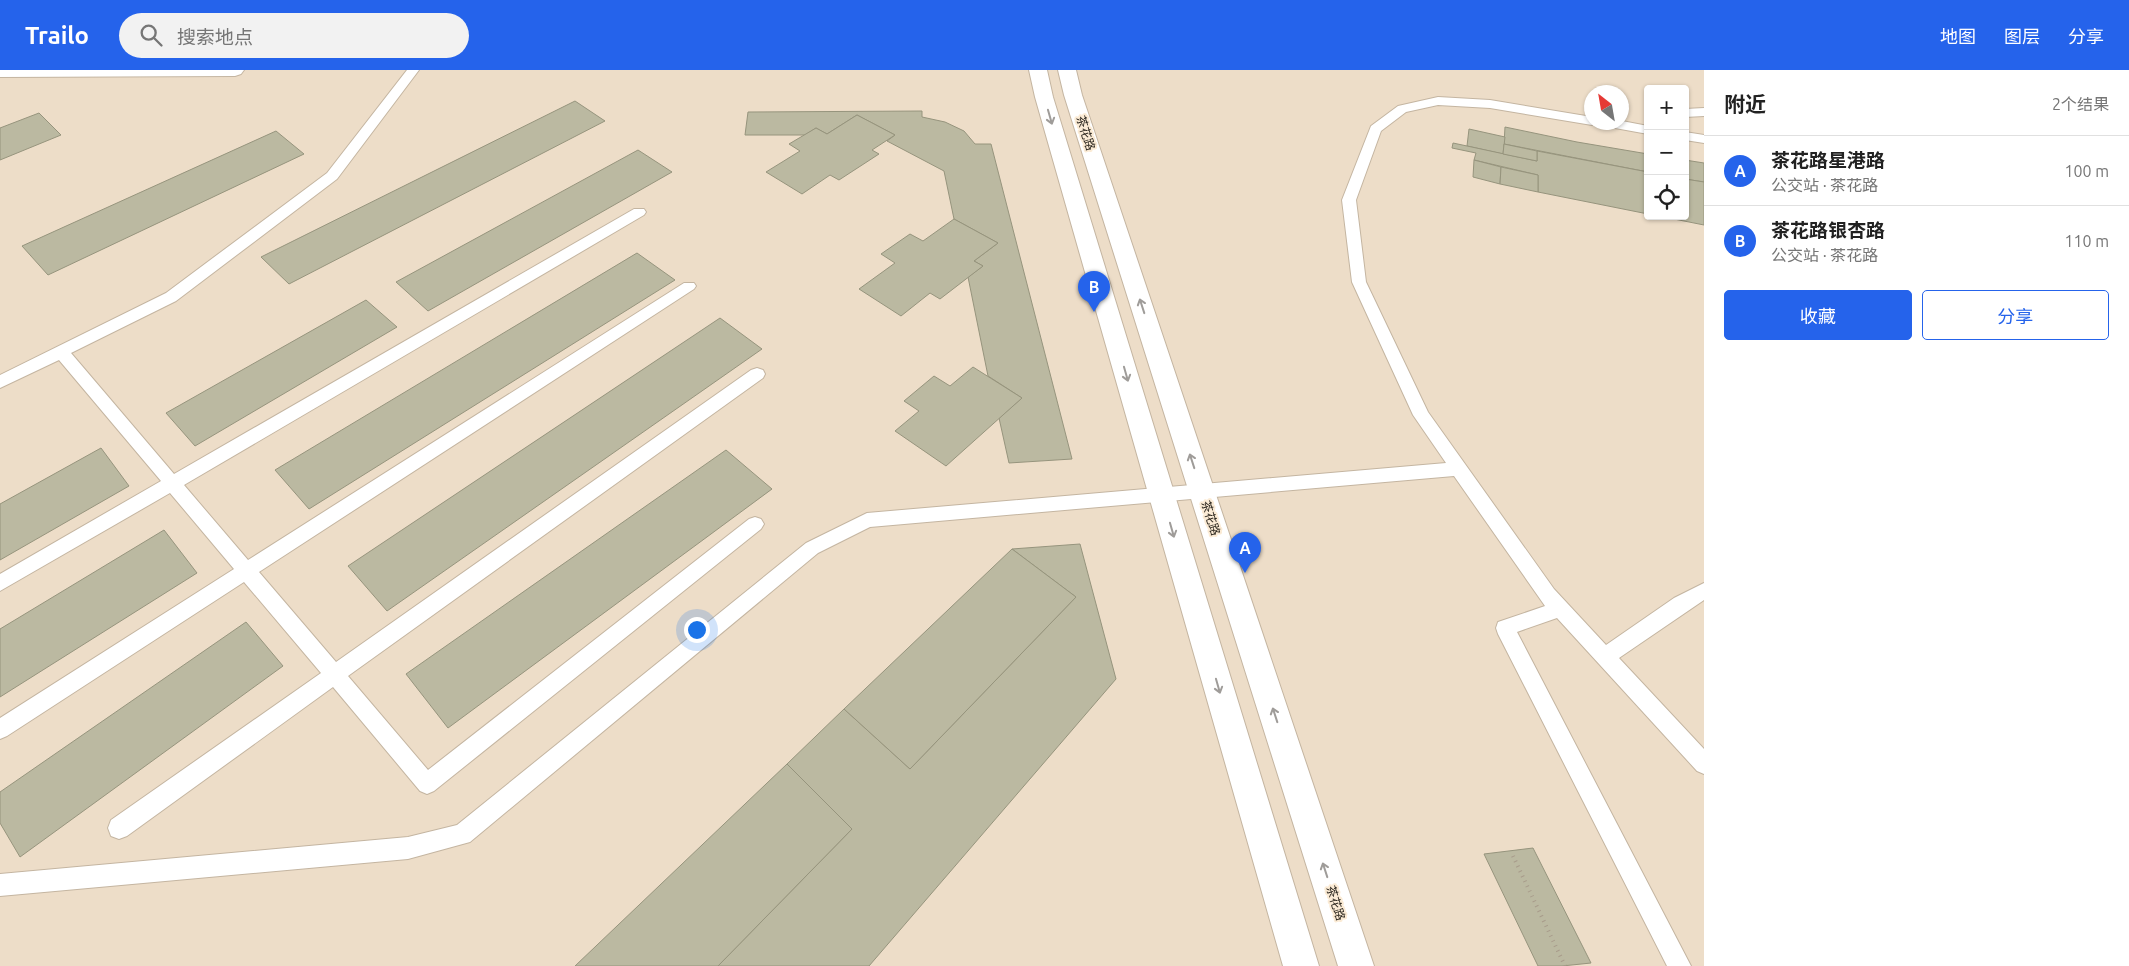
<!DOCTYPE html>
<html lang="zh">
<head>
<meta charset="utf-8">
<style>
	:root { --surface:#fff; --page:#f2f2f2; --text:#222; --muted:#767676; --line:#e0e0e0; --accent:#2563eb }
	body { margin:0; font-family:Ubuntu,"Noto Sans SC",sans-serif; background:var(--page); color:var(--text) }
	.controls { position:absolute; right:15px; top:15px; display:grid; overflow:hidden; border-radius:5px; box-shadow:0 1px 4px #0004 }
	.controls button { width:45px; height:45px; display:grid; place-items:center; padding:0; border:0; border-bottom:1px solid var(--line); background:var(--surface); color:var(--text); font:25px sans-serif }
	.compass { position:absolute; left:1584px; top:15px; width:45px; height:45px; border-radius:50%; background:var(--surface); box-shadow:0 1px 4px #0004; rotate:329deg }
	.you { position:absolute; left:696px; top:559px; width:18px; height:18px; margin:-12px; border:4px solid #fff; border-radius:50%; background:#1a73e8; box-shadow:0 0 0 8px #1a73e833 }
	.badge { display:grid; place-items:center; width:32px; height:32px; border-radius:50%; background:var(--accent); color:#fff; font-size:16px; font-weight:700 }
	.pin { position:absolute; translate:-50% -41px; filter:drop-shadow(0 1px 2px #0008) }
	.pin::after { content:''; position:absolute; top:26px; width:18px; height:15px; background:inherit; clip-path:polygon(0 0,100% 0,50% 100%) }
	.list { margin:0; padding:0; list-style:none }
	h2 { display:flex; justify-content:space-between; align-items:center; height:65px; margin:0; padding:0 20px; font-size:21px }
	h2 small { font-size:16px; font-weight:400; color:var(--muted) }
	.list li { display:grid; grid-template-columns:32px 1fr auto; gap:15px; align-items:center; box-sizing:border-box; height:70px; padding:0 20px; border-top:1px solid var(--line) }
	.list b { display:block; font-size:19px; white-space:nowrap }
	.list p { margin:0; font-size:16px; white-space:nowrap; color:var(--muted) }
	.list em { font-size:16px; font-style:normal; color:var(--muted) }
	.actions { display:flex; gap:10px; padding:15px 20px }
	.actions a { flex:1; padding:11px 0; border:1px solid var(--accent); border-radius:5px; text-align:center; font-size:18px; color:var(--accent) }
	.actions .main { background:var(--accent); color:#fff }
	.icon { flex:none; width:28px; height:28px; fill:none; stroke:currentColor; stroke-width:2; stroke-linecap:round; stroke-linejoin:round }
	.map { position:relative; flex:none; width:1704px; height:896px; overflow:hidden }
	header { display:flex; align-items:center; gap:30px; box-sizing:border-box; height:70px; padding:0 25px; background:var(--accent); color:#fff }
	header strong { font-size:24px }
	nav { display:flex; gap:28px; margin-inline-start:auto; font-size:18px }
	.search { width:350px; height:45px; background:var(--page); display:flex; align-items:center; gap:12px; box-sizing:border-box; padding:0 18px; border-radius:28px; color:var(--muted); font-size:19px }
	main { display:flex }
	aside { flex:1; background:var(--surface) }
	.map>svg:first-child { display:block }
</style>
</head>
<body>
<header>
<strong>Trailo</strong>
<div class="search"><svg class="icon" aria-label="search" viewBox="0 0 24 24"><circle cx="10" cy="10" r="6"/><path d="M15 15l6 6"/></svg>搜索地点</div>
<nav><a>地图</a><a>图层</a><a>分享</a></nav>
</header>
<main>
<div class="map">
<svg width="1704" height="896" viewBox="0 0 1704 896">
	<rect width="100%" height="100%" fill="#edddc8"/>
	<g fill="#bbb9a1" stroke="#96947d">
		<polygon points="575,31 605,51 289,214 261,187"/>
		<polygon points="922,41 922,47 945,52 964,61 975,74 991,74 1072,389 1009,393 999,348 1022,328 988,306 968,207 983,196 974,191 998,173 954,149 944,101 887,71 895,65 857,45 827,64 816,58 805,65 745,65 748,42"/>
		<polygon points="39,43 61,65 0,90 0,58"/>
		<polygon points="857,45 895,65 872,80 879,84 839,110 830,105 802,124 766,102 800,81 789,74 816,58 827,64"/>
		<polygon points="1505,57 1577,72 1648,84 1648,102 1504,74"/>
		<polygon points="1469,59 1505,67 1503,84 1467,76"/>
		<polygon points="276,61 304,84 48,205 22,176"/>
		<polygon points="1453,73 1537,91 1537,81 1648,102 1648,144 1538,122 1538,105 1474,90 1476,83 1452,78"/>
		<polygon points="1504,74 1537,81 1537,91 1503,84"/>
		<polygon points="638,80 672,102 428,241 396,212"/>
		<polygon points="1474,90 1501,97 1500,114 1473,107"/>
		<polygon points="1685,90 1704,93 1704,112 1685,109"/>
		<polygon points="1501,97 1538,105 1538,122 1500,114"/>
		<polygon points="1685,109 1704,112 1704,155 1659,146 1685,146"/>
		<polygon points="954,149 998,173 974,191 983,196 940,229 930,223 901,246 859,219 895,193 881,184 910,164 923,171"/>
		<polygon points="637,183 675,210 309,439 275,400"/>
		<polygon points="366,230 397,257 195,376 166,343"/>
		<polygon points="720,248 762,279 387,541 348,496"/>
		<polygon points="973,297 1022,328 946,396 895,361 919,341 904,331 934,306 950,316"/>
		<polygon points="101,378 129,416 0,490 0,434"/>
		<polygon points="726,380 772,419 448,658 406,604"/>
		<polygon points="164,460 197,503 0,627 0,559"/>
		<polygon points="1080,474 1116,609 869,896 718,896 852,759 787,694 844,639 910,699 1076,527 1012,479"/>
		<polygon points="1012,479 1076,527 910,699 844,639"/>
		<polygon points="246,552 283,596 20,787 0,753 0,722"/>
		<polygon points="787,694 852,759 718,896 575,896"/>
		<polygon points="1533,778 1591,893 1562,896 1538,896 1484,784"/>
	</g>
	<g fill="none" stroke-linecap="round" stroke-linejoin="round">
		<defs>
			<g id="lane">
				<polygon points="407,0 419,0 337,109 176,231 71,283 174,404 634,139 644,139 646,142 644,145 184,415 248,490 684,213 694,213 696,216 694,219 259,502 336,592 751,300 757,298 763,300 765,304 763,308 348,606 428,700 749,449 755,447 761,449 764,454 761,459 434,721 427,724 420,721 333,617 127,766 119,769 111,766 108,758 111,750 321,603 244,512 7,666 0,669 0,648 234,499 170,423 0,521 0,504 161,411 59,290 0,318 0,305 166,223 327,103"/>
				<polygon points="1438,27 1490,30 1592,47 1592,52 1597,52 1592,55 1490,38 1438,35 1406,42 1381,61 1356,130 1366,212 1428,342 1554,519 1606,575 1674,528 1704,513 1704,530 1619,588 1704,679 1704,704 1697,701 1557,548 1517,562 1691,896 1667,896 1498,564 1496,558 1498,552 1545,536 1454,406 870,457 818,483 470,772 408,789 0,826 0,804 408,767 457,755 806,473 867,443 1446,393 1413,345 1352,212 1342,130 1371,56 1398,36"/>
				<polygon points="1704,38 1704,46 1685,47 1685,39"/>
				<polygon points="1622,51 1648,56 1648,64 1604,56 1598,52"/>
				<polygon points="1685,62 1704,65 1704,73 1685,70"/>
			</g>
			<polygon id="street" points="0,0 244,0 241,4 235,6 0,7"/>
			<g id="secondary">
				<polygon points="1029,0 1047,0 1053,27 1319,896 1283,896 1035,27"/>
				<polygon points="1058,0 1076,0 1082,25 1374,896 1338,896 1064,25"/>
			</g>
		</defs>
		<use href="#lane" stroke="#c4b5a1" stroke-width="2"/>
		<use href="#street" stroke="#c4b5a1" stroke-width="2"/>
		<use href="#secondary" stroke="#c4b5a1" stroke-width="2"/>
		<polyline stroke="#a89c8b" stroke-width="4" stroke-dasharray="1 4.5" stroke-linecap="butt" points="1513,786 1565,896"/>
		<use href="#lane" fill="#fff" fill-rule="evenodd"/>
		<use href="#street" fill="#fff" fill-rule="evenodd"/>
		<use href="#secondary" fill="#fff" fill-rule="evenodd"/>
	</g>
	<defs><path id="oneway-shaft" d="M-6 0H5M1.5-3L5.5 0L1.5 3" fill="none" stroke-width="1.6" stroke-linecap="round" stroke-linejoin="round" transform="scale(1.25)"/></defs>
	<g stroke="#9f9c99">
		<use href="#oneway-shaft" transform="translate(1050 47) rotate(74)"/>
		<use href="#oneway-shaft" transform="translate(1142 236) rotate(-108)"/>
		<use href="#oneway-shaft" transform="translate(1126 304) rotate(74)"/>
		<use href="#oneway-shaft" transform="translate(1192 391) rotate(-108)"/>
		<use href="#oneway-shaft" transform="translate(1172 460) rotate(74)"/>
		<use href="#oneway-shaft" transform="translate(1218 616) rotate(74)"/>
		<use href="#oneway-shaft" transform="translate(1275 645) rotate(-108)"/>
		<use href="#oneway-shaft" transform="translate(1325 800) rotate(-108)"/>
	</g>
	<g text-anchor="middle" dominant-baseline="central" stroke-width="4" stroke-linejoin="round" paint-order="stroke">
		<g font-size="12" fill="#29241c" stroke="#fbebd5">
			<text transform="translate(1086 63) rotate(72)">茶花路</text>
			<text transform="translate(1211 448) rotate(72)">茶花路</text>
			<text transform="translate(1336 833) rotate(72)">茶花路</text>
		</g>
	</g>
</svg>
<div class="controls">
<button>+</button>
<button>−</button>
<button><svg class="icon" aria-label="locate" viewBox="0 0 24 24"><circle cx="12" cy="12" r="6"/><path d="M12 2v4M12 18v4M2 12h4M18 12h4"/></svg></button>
</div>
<svg class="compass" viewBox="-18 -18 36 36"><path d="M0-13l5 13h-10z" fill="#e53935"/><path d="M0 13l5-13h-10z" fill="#767676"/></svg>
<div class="you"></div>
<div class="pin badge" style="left:1245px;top:503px">A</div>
<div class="pin badge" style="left:1094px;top:242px">B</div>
</div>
<aside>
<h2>附近<small>2个结果</small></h2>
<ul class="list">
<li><span class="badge">A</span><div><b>茶花路星港路</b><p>公交站 · 茶花路</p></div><em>100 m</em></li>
<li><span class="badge">B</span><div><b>茶花路银杏路</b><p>公交站 · 茶花路</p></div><em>110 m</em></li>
</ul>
<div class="actions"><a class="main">收藏</a><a>分享</a></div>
</aside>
</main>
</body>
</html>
